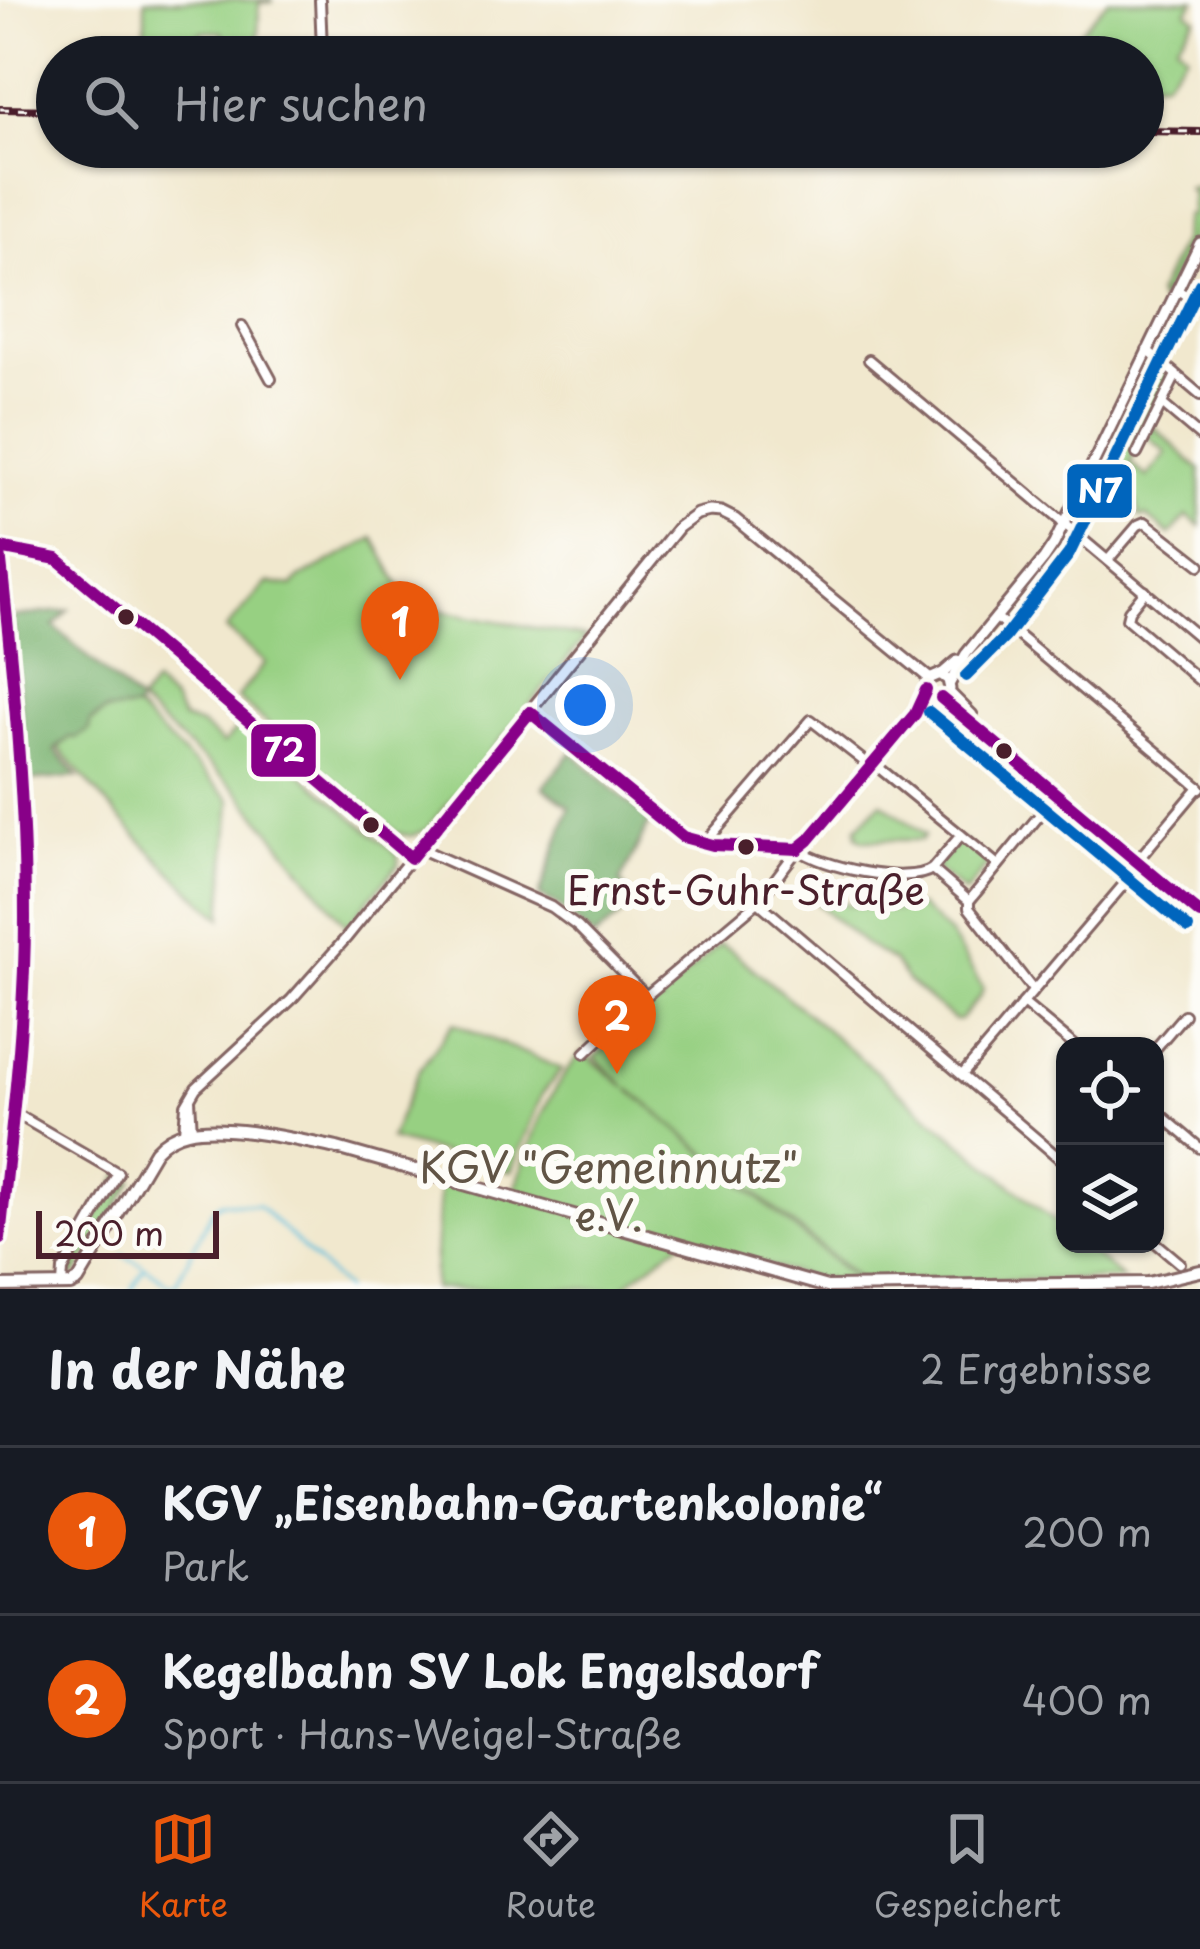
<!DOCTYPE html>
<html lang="de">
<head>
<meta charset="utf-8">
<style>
	:root { --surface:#171b24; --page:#20242c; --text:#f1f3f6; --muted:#9ea1a6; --line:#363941; --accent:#ea580c }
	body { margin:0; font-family:"Playpen Sans",sans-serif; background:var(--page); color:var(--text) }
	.controls { position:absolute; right:36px; bottom:36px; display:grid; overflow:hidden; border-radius:24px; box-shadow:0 3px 9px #0004 }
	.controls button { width:108px; height:108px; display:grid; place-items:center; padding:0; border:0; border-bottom:3px solid var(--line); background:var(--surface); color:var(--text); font:60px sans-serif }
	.scale { position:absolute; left:36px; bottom:30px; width:183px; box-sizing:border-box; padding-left:12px; border:6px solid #4a1f2b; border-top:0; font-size:33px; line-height:42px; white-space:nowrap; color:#4a1f2b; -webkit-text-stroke:9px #fdfcf7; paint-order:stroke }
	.you { position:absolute; left:585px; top:705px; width:42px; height:42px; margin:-30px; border:9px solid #fff; border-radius:50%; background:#1a73e8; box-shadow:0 0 0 18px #1a73e833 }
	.badge { display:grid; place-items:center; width:78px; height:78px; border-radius:50%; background:var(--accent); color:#fff; font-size:39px; font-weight:700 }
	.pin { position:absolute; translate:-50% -99px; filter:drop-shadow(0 3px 6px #0008) }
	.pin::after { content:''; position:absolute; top:63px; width:42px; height:36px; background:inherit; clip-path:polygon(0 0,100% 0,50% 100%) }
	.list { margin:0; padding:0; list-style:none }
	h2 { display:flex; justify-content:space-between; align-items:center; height:156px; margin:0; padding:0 48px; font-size:51px }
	h2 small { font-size:39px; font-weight:400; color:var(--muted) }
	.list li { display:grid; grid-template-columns:78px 1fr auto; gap:36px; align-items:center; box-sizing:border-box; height:168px; padding:0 48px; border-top:3px solid var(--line) }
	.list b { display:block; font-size:45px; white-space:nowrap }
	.list p { margin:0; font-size:39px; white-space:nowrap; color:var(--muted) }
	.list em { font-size:39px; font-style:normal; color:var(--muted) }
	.icon { flex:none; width:66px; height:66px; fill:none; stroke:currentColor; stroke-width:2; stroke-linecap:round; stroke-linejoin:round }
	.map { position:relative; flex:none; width:1200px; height:1289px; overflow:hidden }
	.search { position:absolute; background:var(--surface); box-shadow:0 3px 9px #0004; left:36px; right:36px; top:36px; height:132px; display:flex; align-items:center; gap:30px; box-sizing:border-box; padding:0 42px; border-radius:66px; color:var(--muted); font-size:45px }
	.sheet { height:492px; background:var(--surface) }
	nav { display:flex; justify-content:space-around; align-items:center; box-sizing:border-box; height:168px; border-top:3px solid var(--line); background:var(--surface); font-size:33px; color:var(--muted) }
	nav a { display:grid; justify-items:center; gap:6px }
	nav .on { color:var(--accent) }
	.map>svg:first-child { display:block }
</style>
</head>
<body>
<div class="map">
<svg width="1200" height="1289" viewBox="0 0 1200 1289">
	<rect width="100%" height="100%" fill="#fdfcf7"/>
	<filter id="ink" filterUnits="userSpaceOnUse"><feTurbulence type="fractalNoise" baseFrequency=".00833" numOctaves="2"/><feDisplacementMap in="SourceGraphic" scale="24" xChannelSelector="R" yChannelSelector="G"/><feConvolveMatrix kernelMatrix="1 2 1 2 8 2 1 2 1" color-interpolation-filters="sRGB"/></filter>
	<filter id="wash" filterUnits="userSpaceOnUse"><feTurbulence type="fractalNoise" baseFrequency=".004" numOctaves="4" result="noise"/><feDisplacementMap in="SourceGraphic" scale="48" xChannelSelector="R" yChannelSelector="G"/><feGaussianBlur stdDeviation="2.7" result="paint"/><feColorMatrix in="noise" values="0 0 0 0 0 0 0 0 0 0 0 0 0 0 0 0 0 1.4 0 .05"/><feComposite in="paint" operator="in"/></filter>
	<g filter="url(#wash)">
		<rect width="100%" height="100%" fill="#f1e8ce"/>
		<g fill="#97d082" stroke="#707856" stroke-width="3">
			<polygon points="145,0 272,0 272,2 259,3 258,50 226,50 222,32 200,32 199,57 145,57"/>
			<polygon points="1108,0 1195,0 1187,11 1196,18 1177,43 1187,53 1164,81 1143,81 1143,57 1057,57"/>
			<polygon points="1200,186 1200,219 1160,303 1157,294 1181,242 1185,216 1190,215 1192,193 1187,188"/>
			<path d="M1151,362L1171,379L1130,463L1147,477L1167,453L1148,437L1153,426L1200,470V526L1187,516L1170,535L1146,516L1140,518C1135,490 1122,472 1112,445Z"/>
			<polygon points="374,538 410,605 586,637 426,830 411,836 397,833 237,698 265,663 226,629 267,583 293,586 300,578"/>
			<polygon points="154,684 174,703 182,719 201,725 223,744 242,723 398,855 398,865 347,926 239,792 139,703"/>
			<path d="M136,709L231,800L222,918C160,865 110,808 57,746L106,711Z"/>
			<polygon points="882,802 925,835 921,840 863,840 857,836 857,827"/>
			<polygon points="960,839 989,863 965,893 935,868"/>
			<path d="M826,897C843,904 880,912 899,910C906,910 912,907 919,906L950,935L983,988L981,995L960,1020H954L907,981L893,961L866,945L817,904L818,898Z"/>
			<path d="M720,944L731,950L1065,1230V1244H1082L1123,1279L861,1281L629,1089L862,1285L832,1284L682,1241L620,1289H433L440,1179L514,1193C530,1142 545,1093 582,1052L627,1088L595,1057L654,1003L663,1002L662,997Z"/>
			<polygon points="453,1023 562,1069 542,1094 511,1172 390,1139 418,1072"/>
			<polygon points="120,1175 133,1181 75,1276 67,1270 110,1193 114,1194 118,1187 115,1184"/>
		</g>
		<g fill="#79b270" stroke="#62684e" stroke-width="3">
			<polygon points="69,610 54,626 139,703 136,709 106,711 90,721 89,730 76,738 70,737 55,750 78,777 27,781 12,617"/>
			<polygon points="572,752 650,822 620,882 636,903 594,938 557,905 539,896 570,807 543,787"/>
		</g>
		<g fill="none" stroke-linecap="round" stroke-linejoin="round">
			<g stroke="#5ebfdc" stroke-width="3">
				<polyline points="123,1255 142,1265"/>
				<polyline points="132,1289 145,1267 170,1285 176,1283 214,1207 221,1202 258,1205 345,1289"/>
			</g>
		</g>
	</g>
	<g filter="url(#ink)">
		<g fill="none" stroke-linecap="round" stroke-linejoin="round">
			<defs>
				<g id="minor">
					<polyline points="318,57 322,50 320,0"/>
					<polyline points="1177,290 1200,303"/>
					<polyline points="242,326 271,379"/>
					<polyline points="1147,350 1200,395"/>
					<polyline points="869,360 1200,638"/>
					<polyline points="1162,404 1200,436"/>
					<polyline points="1137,454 1176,375"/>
					<polyline points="0,552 17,710 25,917 21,1035 0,1238"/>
					<polyline points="1108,560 1138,525 1145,522 1200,565"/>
					<polyline points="1145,591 1129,611 1127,619 1200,681"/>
					<polyline points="996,617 1200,788"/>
					<polyline points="873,763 998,865"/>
					<polyline points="705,843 811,720 870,766"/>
					<polyline points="419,848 551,907 578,927 646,996"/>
					<polyline points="1137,861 1199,787"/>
					<polyline points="932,869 961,835"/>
					<polyline points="969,901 1057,794"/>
					<polyline points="758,902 1065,1163"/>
					<polyline points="1023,1003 1075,1046"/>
					<polyline points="1155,1049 1184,1015"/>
					<path d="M585,1053L646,996L758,902L798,849C822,867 907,886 932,869L969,901V908L1033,990"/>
					<polyline points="962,1075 1141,864"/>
					<polyline points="190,1100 192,1131"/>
					<polyline points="1155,1110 1200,1148"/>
					<polyline points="13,1112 118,1173 63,1270 62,1285"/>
					<polyline points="184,1132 186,1105 196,1088 291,1000 347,937 411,858"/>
					<polyline points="1155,1242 1180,1263"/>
				</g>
				<g id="tertiary">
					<polyline points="0,548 57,559 411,858 679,527 697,514 710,511 721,512 735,519 929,678"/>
					<polyline points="940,674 948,680 950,689 945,697 935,699 927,692 927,680 943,673 957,661"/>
					<polyline points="950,683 966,654 1044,559 1054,544 1200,243"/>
					<polyline points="949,692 972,715"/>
					<polyline points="941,698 1200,914"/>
					<polyline points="530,712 683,837 713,845 788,850 798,849 809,840 910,719 935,699"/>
				</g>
				<path id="secondary" d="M0,1286L70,1285L78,1281L155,1151C164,1141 173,1135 187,1132C226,1123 297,1140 337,1148L827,1287L1148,1283L1200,1271"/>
			</defs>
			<use href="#minor" stroke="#846564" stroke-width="14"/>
			<use href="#tertiary" stroke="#846564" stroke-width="15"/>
			<use href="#secondary" stroke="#846564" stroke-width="16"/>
			<use href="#minor" stroke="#fff" stroke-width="8"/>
			<use href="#tertiary" stroke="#fff" stroke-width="9"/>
			<use href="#secondary" stroke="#fff" stroke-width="10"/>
			<defs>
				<g id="rail">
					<polyline points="0,109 57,110"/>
					<polyline points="1143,131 1200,132"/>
				</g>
			</defs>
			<use href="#rail" stroke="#4a1f2b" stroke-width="8"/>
			<use href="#rail" stroke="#fdfcf7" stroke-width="3" stroke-dasharray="9" stroke-linecap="butt"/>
			<defs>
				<g id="bus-1">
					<polyline points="0,548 57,559 411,858 530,712"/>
					<path d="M0,552C13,674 25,796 25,918C25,1025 11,1132 0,1238"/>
					<polyline points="941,698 1200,914"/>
					<polyline points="530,712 683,837 713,845 798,849"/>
					<polyline points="798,849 809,840 915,714 926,690"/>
				</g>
				<g id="bus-2">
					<polyline points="966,676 1005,637 1069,554 1200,284"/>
					<polyline points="929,712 1188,928"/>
				</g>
			</defs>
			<use href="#bus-1" stroke="#fdfcf7" stroke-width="21"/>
			<use href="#bus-2" stroke="#fdfcf7" stroke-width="21"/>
			<use href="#bus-1" stroke="#808" stroke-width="12"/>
			<use href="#bus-2" stroke="#0065bd" stroke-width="12"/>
		</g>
	</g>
	<g fill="#4a1f2b" stroke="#fdfcf7" stroke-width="4.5">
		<circle cx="126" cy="617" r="10"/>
		<circle cx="1004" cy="751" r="10"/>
		<circle cx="371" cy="825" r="10"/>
		<circle cx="746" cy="847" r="10"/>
	</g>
	<g text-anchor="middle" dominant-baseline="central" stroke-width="12" stroke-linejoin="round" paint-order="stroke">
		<g font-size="39" fill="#4a1f2b" stroke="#fdfcf7">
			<text x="746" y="888">Ernst-Guhr-Straße</text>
		</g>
		<g font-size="42" fill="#615445" stroke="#fdfcf7">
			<text x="609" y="1165">KGV "Gemeinnutz"<tspan x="609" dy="48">e.V.</tspan></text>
		</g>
	</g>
	<g stroke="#fdfcf7" stroke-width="4.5">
		<rect x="1065" y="462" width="69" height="58" rx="12" fill="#0065bd"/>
		<rect x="249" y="722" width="69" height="57" rx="12" fill="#808"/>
	</g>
	<g font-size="33" text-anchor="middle" font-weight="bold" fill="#fff">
		<text x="1100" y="503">N7</text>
		<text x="284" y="762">72</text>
	</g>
</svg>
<div class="controls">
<button><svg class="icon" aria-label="locate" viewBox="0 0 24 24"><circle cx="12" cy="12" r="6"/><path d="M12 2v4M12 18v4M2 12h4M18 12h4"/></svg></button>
<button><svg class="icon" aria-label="layers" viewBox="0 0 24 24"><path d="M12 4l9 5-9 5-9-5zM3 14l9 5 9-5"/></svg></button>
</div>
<div class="scale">200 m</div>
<div class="you"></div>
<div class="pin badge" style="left:400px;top:680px">1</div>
<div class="pin badge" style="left:617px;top:1074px">2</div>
<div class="search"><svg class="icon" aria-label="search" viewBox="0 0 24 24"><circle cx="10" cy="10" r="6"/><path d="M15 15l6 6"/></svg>Hier suchen</div>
</div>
<section class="sheet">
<h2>In der Nähe<small>2 Ergebnisse</small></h2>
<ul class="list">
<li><span class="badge">1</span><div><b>KGV „Eisenbahn-Gartenkolonie“</b><p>Park</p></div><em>200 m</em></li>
<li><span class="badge">2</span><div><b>Kegelbahn SV Lok Engelsdorf</b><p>Sport · Hans-Weigel-Straße</p></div><em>400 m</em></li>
</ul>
</section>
<nav>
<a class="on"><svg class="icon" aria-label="map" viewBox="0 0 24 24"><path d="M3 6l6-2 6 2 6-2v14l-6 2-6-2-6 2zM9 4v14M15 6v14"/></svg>Karte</a>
<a><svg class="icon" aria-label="directions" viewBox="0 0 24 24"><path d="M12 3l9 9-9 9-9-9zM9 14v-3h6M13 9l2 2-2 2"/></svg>Route</a>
<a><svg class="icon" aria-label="saved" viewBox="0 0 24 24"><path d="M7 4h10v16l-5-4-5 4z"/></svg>Gespeichert</a>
</nav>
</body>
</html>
